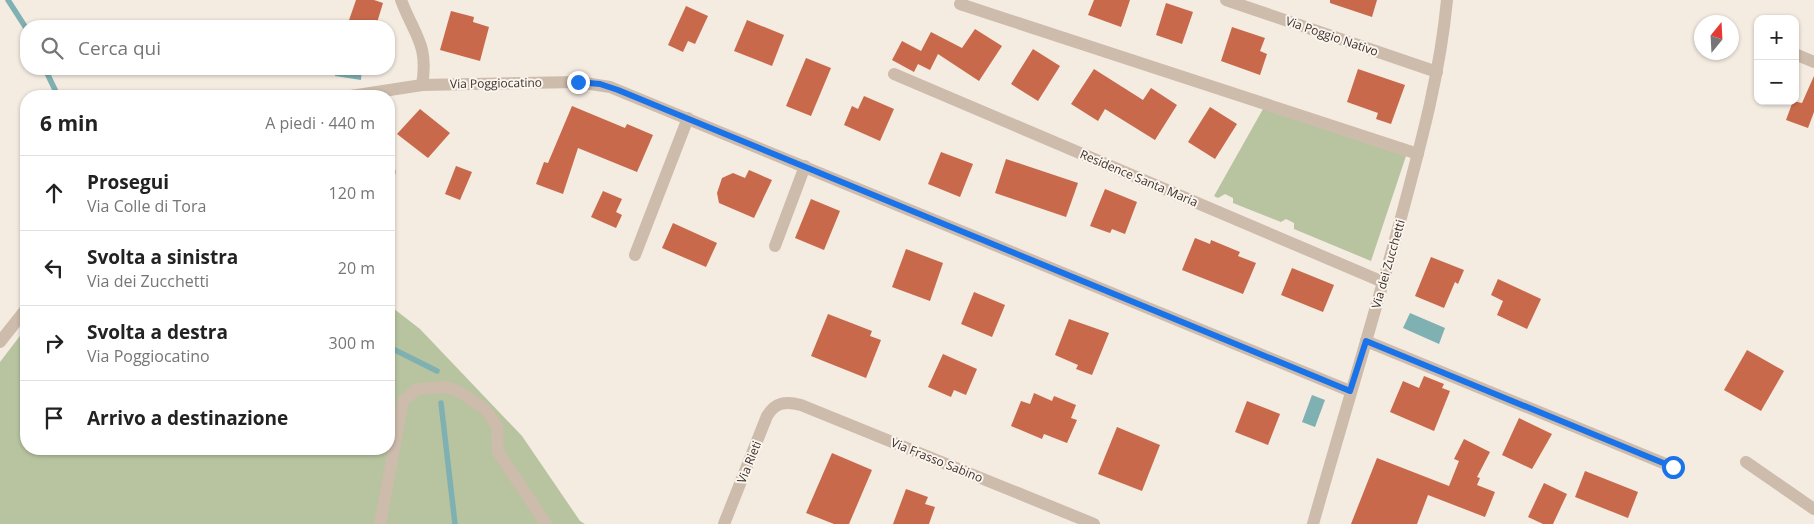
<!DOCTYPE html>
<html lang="it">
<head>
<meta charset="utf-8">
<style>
	:root { --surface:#fff; --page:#f2f2f2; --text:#222; --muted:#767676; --line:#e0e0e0 }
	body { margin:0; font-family:"Open Sans",sans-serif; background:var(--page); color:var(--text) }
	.controls { position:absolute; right:15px; top:15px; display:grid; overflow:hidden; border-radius:10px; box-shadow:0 1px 4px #0004 }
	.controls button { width:45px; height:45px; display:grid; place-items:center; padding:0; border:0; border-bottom:1px solid var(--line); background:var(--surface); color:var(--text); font:25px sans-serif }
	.compass { position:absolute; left:1694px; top:15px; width:45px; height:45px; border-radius:50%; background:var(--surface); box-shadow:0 1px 4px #0004; rotate:18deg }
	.stop { position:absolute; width:15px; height:15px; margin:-11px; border:4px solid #1a73e8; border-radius:50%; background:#fff }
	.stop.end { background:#1a73e8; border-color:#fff; box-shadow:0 1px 5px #0008 }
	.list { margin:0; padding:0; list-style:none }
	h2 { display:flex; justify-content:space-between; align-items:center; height:65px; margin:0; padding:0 20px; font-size:21px }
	h2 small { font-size:16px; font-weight:400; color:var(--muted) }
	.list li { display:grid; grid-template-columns:32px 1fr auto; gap:15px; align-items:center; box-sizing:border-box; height:75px; padding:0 20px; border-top:1px solid var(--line) }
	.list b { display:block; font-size:19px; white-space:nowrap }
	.list p { margin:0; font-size:16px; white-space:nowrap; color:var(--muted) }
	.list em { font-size:16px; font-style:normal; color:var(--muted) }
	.icon { flex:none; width:28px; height:28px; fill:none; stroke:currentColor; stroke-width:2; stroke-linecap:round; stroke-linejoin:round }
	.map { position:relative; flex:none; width:1814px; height:524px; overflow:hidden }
	.search { position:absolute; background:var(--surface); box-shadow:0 1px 4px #0004; left:20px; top:20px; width:375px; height:55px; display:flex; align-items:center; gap:12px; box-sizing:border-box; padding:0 18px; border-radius:20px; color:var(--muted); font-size:19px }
	.panel { position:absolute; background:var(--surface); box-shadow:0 1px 4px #0004; left:20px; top:90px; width:375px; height:365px; border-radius:20px }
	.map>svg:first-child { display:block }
</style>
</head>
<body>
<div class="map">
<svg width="1814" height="524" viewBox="0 0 1814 524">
	<rect width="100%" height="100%" fill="#f4ebe1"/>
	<g fill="#b8c4a0">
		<polygon points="1263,109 1406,156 1371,261 1294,229 1294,223 1286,219 1281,222 1233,203 1233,198 1225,194 1218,198 1214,196"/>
		<polygon points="389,305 420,329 522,436 580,521 585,524 0,524 0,362 26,328 26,449 389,449"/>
	</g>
	<g fill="#7fb0b2">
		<polygon points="336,69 362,69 361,80 335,76"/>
		<polygon points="1410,313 1445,328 1439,344 1403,328"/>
		<polygon points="1312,395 1325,400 1315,427 1302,422"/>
	</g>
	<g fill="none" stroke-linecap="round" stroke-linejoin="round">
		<g stroke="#7fb0b2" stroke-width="5.5">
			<polyline points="8,0 26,28"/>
			<polyline points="45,69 58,96"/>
			<polyline points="389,347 437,371"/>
			<polyline points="441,403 455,524"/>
		</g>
	</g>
	<g fill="#c8694b">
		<polygon points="356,0 374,0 383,3 376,26 347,26"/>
		<polygon points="1094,0 1130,0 1121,27 1088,15"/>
		<polygon points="1330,0 1377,0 1372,17 1330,3"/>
		<polygon points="1166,3 1193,12 1182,44 1156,35"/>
		<polygon points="686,6 708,16 695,44 688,41 683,52 668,45"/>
		<polygon points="451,11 474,17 473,22 489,27 480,61 440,50"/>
		<polygon points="747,20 784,35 772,66 734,51"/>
		<polygon points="1232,27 1265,38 1260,51 1267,54 1260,75 1221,61"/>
		<polygon points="975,29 1002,46 979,81 938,54 930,70 918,64 914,72 892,60 902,41 921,51 931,32 962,48"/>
		<polygon points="1033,49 1060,66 1038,101 1011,84"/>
		<polygon points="806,58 831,68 811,116 786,106"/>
		<polygon points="1094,69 1143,100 1151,88 1177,105 1155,140 1105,109 1098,121 1071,104"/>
		<polygon points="1358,69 1405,85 1391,124 1376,119 1378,113 1347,102"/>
		<polygon points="1814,76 1814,112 1808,128 1786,120 1793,101 1802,103"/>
		<polygon points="864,96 894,109 880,141 844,125 852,106 858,109"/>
		<polygon points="572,106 625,128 627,124 653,135 637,172 578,148 563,194 536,184 544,162 548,163"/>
		<polygon points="1210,107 1237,124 1215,159 1188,142"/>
		<polygon points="420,109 450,133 428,158 397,134"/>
		<polygon points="941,152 973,164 960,197 928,184"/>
		<polygon points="1006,159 1078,183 1066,217 995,193"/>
		<polygon points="456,166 472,172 460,200 445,194"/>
		<polygon points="749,170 772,180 754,218 719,203 717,193 722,178 733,173 745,178"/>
		<polygon points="1105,189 1137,202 1125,234 1112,229 1110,233 1090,226"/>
		<polygon points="603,191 622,199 616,212 622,215 616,228 591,217"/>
		<polygon points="811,199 840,211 824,250 795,238"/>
		<polygon points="673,223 717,243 706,267 662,248"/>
		<polygon points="1195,238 1210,244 1211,240 1240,252 1238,256 1256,263 1243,294 1182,270"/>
		<polygon points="906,249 943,263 930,301 892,287"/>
		<polygon points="1431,257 1464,270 1458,284 1455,282 1444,308 1415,296"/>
		<polygon points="1292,268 1334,285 1323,312 1281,295"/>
		<polygon points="1498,279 1541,299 1527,329 1497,315 1503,301 1491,295"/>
		<polygon points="974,292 1005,305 992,337 961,324"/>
		<polygon points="828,314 872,331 870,336 881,340 866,378 811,356"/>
		<polygon points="1069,319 1109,333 1092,375 1076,369 1078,365 1055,355"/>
		<polygon points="1747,350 1784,371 1761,411 1724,390"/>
		<polygon points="943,354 977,369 966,395 954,390 951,397 928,387"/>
		<polygon points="1424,376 1444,384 1442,388 1450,391 1434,431 1390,412 1403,381 1419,388"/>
		<polygon points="1034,393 1052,401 1054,396 1076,405 1071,418 1077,420 1067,443 1044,434 1042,439 1011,426 1021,401 1030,404"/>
		<polygon points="1247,401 1280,414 1268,445 1235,432"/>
		<polygon points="1519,418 1552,434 1532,469 1502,455"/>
		<polygon points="1117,427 1160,445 1142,491 1098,474"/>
		<polygon points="1464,439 1490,452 1477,477 1480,478 1477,485 1495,492 1485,517 1428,495 1417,524 1351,524 1377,458 1449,486 1459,461 1454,459"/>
		<polygon points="832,453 872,470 849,524 834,524 806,513"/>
		<polygon points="1585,471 1638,492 1628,518 1575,497"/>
		<polygon points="1544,483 1567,494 1553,524 1543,524 1528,517"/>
		<polygon points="906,489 928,497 925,504 935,507 929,524 893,524"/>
	</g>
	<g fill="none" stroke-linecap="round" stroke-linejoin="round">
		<g stroke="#cdbbac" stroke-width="12">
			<polyline points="1226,0 1437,72"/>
			<polyline points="960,4 1418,154"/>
			<polyline points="1795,54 1814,62"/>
			<polyline points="894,74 1383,282"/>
			<polyline points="422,85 578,82 610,87 1350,391"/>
			<path d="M351,96L422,85C429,44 414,35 401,0"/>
			<polyline points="389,171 390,172"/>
			<polyline points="775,246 805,166"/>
			<polyline points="635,255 688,118"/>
			<polyline points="1366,341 1673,467"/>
			<polyline points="0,342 26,309"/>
			<polyline points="1746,462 1814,509"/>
			<polyline points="380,524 403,401 417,389 446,387 458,391 485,409 497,426 498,452 546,524"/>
			<path d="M724,524L767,416C775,402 786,401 801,405L1094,524"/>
			<path d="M1313,524C1342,421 1374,318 1402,214C1421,143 1440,74 1447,0"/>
		</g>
	</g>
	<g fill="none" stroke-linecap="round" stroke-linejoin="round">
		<polyline stroke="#1a73e8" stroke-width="6" points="578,82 600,84 618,90 1350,391 1366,341 1673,467"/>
	</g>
	<g text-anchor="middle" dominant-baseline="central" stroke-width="4" stroke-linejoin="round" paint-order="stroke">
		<g font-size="12" fill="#3b302b" stroke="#fbf5ee">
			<text transform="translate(1332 36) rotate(19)">Via Poggio Nativo</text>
			<text transform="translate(496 83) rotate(-1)">Via Poggiocatino</text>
			<text transform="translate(1139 178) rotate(23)">Residence Santa Maria</text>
			<text transform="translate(1388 264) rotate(-74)">Via dei Zucchetti</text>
			<text transform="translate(937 460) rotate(22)">Via Frasso Sabino</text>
			<text transform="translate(749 462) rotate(-68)">Via Rieti</text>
		</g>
	</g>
</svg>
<div class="controls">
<button>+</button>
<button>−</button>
</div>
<svg class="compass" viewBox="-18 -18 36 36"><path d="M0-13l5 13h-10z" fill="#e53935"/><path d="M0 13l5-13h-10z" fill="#767676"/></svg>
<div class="stop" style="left:1673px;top:467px"></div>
<div class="stop end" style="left:578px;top:82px"></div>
<div class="search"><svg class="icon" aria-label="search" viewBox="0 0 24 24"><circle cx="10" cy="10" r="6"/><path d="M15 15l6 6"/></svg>Cerca qui</div>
<section class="panel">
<h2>6 min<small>A piedi · 440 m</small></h2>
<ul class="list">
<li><svg class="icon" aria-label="ahead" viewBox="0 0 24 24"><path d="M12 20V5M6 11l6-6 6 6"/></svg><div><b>Prosegui</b><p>Via Colle di Tora</p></div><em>120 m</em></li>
<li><svg class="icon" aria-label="left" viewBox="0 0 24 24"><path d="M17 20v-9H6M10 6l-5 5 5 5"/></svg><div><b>Svolta a sinistra</b><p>Via dei Zucchetti</p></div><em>20 m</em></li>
<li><svg class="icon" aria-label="right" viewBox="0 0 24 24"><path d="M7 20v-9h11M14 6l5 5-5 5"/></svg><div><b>Svolta a destra</b><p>Via Poggiocatino</p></div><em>300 m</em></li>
<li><svg class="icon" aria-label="arrive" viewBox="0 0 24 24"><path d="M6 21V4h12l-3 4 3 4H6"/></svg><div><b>Arrivo a destinazione</b></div></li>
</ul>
</section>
</div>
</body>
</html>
